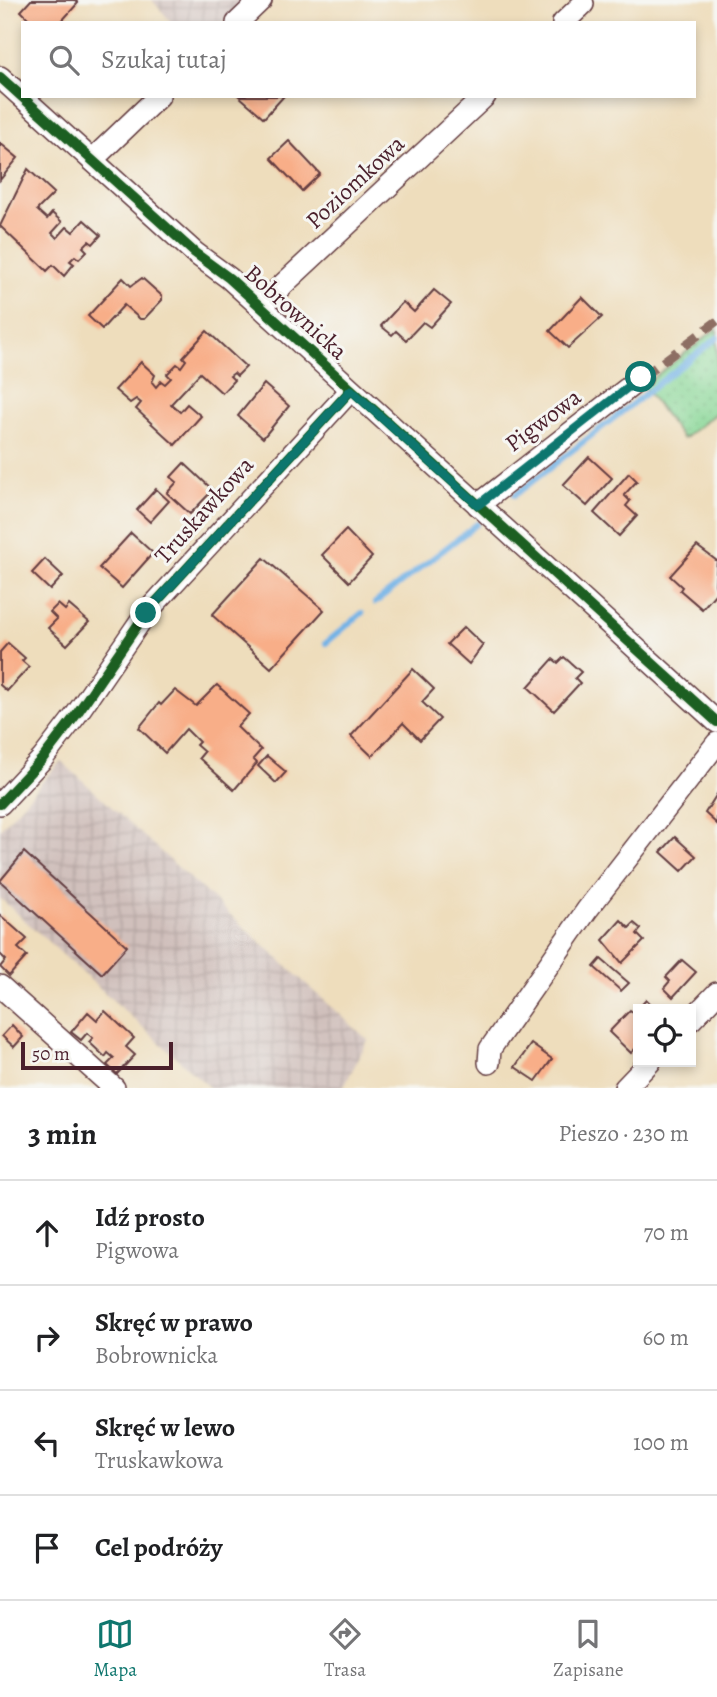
<!DOCTYPE html>
<html lang="pl">
<head>
<meta charset="utf-8">
<style>
	:root { --surface:#fff; --page:#f2f2f2; --text:#202124; --muted:#757577; --line:#e0e0e0; --accent:#0f766e }
	body { margin:0; font-family:Alegreya,serif; background:var(--page); color:var(--text) }
	.controls { position:absolute; right:21px; bottom:21px; display:grid; overflow:hidden; border-radius:0px; box-shadow:0 4px 10px #0003 }
	.controls button { width:63px; height:63px; display:grid; place-items:center; padding:0; border:0; border-bottom:2px solid var(--line); background:var(--surface); color:var(--text); font:35px sans-serif }
	.scale { position:absolute; left:21px; bottom:18px; width:152px; box-sizing:border-box; padding-left:7px; border:4px solid #4a1f2b; border-top:0; font-size:19px; line-height:24px; white-space:nowrap; color:#4a1f2b; -webkit-text-stroke:5px #f6f6f2; paint-order:stroke }
	.stop { position:absolute; width:21px; height:21px; margin:-16px; border:5px solid #0f766e; border-radius:50%; background:#fff }
	.stop.end { background:#0f766e; border-color:#fff; box-shadow:0 2px 7px #0008 }
	.list { margin:0; padding:0; list-style:none }
	h2 { display:flex; justify-content:space-between; align-items:center; height:91px; margin:0; padding:0 28px; font-size:30px }
	h2 small { font-size:23px; font-weight:400; color:var(--muted) }
	.list li { display:grid; grid-template-columns:46px 1fr auto; gap:21px; align-items:center; box-sizing:border-box; height:105px; padding:0 28px; border-top:2px solid var(--line) }
	.list b { display:block; font-size:26px; white-space:nowrap }
	.list p { margin:0; font-size:23px; white-space:nowrap; color:var(--muted) }
	.list em { font-size:23px; font-style:normal; color:var(--muted) }
	.icon { flex:none; width:38px; height:38px; fill:none; stroke:currentColor; stroke-width:2; stroke-linecap:round; stroke-linejoin:round }
	.map { position:relative; flex:none; width:717px; height:1088px; overflow:hidden }
	.search { position:absolute; background:var(--surface); box-shadow:0 4px 10px #0003; left:21px; right:21px; top:21px; height:77px; display:flex; align-items:center; gap:18px; box-sizing:border-box; padding:0 24px; border-radius:0px; color:var(--muted); font-size:26px }
	.sheet { height:511px; background:var(--surface) }
	nav { display:flex; justify-content:space-around; align-items:center; box-sizing:border-box; height:98px; border-top:2px solid var(--line); background:var(--surface); font-size:19px; color:var(--muted) }
	nav a { display:grid; justify-items:center; gap:4px }
	nav .on { color:var(--accent) }
	.map>svg:first-child { display:block }
</style>
</head>
<body>
<div class="map">
<svg width="717" height="1088" viewBox="0 0 717 1088">
	<defs>
		<pattern id="industrial-grid" width="8" height="8" patternUnits="userSpaceOnUse" patternTransform="scale(1.75)"><rect width="8" height="8" fill="#d0c0bc"/><path d="M0 4h8M4 0v8" fill="none" stroke="#b4a5a2"/></pattern>
		<pattern id="grass-dots" width="8" height="8" patternUnits="userSpaceOnUse" patternTransform="scale(1.75)"><rect width="8" height="8" fill="#88d796"/><path d="M2 2h.1M6 6h.1" fill="none" stroke="#77b881" stroke-width="1.8" stroke-linecap="round"/></pattern>
	</defs>
	<rect width="100%" height="100%" fill="#f6f6f2"/>
	<filter id="ink" filterUnits="userSpaceOnUse"><feTurbulence type="fractalNoise" baseFrequency=".0143" numOctaves="2"/><feDisplacementMap in="SourceGraphic" scale="14" xChannelSelector="R" yChannelSelector="G"/><feConvolveMatrix kernelMatrix="1 2 1 2 8 2 1 2 1" color-interpolation-filters="sRGB"/></filter>
	<filter id="wash" filterUnits="userSpaceOnUse"><feTurbulence type="fractalNoise" baseFrequency=".00686" numOctaves="4" result="noise"/><feDisplacementMap in="SourceGraphic" scale="28" xChannelSelector="R" yChannelSelector="G"/><feGaussianBlur stdDeviation="1.57" result="paint"/><feColorMatrix in="noise" values="0 0 0 0 0 0 0 0 0 0 0 0 0 0 0 0 0 1.4 0 .05"/><feComposite in="paint" operator="in"/></filter>
	<g filter="url(#wash)">
		<rect width="100%" height="100%" fill="#eeddbc"/>
		<g fill="url(#industrial-grid)">
			<polygon points="152,0 247,0 223,23 172,23"/>
			<polygon points="61,761 368,1040 343,1088 210,1088 0,898 0,829"/>
		</g>
		<polygon fill="url(#grass-dots)" stroke="#697b60" stroke-width="2" points="717,328 717,412 683,439 643,386"/>
		<g fill="none" stroke-linecap="round" stroke-linejoin="round">
			<g stroke="#72b2e6" stroke-width="6">
				<polyline points="515,495 717,338"/>
				<polyline points="375,603 477,524"/>
				<polyline points="326,643 362,613"/>
			</g>
		</g>
		<g id="blocks">
			<g fill="#f8ae88">
				<polygon points="31,0 75,0 78,3 60,23 33,23 21,11"/>
				<polygon points="239,96 284,96 264,118"/>
				<polygon points="289,141 320,174 302,191 271,158"/>
				<polygon points="0,143 18,158 0,180"/>
				<polygon points="28,169 54,193 37,210 47,219 52,213 62,222 52,233 57,238 67,227 73,232 84,220 101,235 93,244 89,241 83,247 87,251 79,259 75,256 70,261 74,264 64,276 53,265 47,271 0,226"/>
				<polygon points="123,278 131,286 142,278 162,296 162,300 144,319 140,319 124,305 102,329 88,316"/>
				<polygon points="434,290 451,304 430,327 423,322 406,340 396,331 392,335 381,326 403,302 414,312"/>
				<polygon points="582,297 602,317 568,348 550,331"/>
				<polygon points="207,331 246,367 237,376 234,373 230,376 234,380 222,393 200,373 171,404 180,412 187,404 201,416 175,445 136,409 141,403 136,399 130,403 115,390 141,362 155,375 152,382 156,387 161,381 165,384 171,378 167,374 177,364 181,367 186,360 183,357"/>
				<polygon points="264,384 289,406 263,438 238,416"/>
				<polygon points="589,457 612,478 587,506 563,485"/>
				<polygon points="184,463 213,490 190,514 167,493 177,482 171,477"/>
				<polygon points="629,473 637,481 624,495 630,501 626,506 637,516 619,536 594,513"/>
				<polygon points="156,489 169,501 150,522 137,510"/>
				<polygon points="346,530 372,557 349,582 322,555"/>
				<polygon points="131,533 153,553 122,588 99,568"/>
				<polygon points="697,546 717,561 715,584 717,592 702,609 680,590 682,587 670,576"/>
				<polygon points="264,558 324,610 271,668 212,615"/>
				<polygon points="45,559 63,576 50,590 32,573"/>
				<polygon points="58,604 65,610 69,605 89,622 67,645 48,628 57,619 50,612"/>
				<polygon points="464,627 483,645 469,664 447,644"/>
				<polygon points="8,643 25,658 22,661 29,667 7,691 0,685 0,652"/>
				<polygon points="564,657 581,672 575,678 580,683 554,711 528,687 553,659 558,663"/>
				<polygon points="413,669 434,689 422,702 440,719 420,740 403,723 372,756 351,736"/>
				<polygon points="217,685 249,714 237,727 261,750 253,759 257,763 234,790 199,758 204,752 196,745 199,742 186,729 165,753 139,728 159,703 161,705 175,690 196,706"/>
				<polygon points="267,756 286,772 276,783 258,766"/>
				<polygon points="717,794 717,824 705,813"/>
				<polygon points="675,837 696,856 682,871 661,852"/>
				<polygon points="24,852 127,946 102,974 0,881"/>
				<polygon points="0,915 27,939 18,948 27,956 9,976 0,967 6,960 0,954"/>
				<polygon points="621,920 629,928 634,923 641,929 637,934 644,941 622,963 603,940"/>
				<polygon points="601,959 629,983 621,991 594,967"/>
				<polygon points="682,960 696,972 673,997 664,988 670,981 666,977"/>
				<polygon points="646,1000 655,1009 638,1009 638,1046 631,1053 609,1032 630,1010 634,1013"/>
				<polygon points="105,1011 134,1038 126,1047 135,1055 117,1074 107,1065 114,1058 108,1053 105,1057 89,1042 93,1038 87,1033 81,1040 71,1032 88,1012 97,1020"/>
				<polygon points="12,1025 23,1037 14,1047 2,1036"/>
				<polygon points="531,1044 552,1059 536,1081 515,1067"/>
			</g>
		</g>
	</g>
	<g filter="url(#ink)">
		<use href="#blocks" fill-opacity="0" stroke="#633c41" stroke-width="2"/>
		<g fill="none" stroke-linecap="round" stroke-linejoin="round">
			<defs>
				<g id="minor">
					<polyline points="237,23 261,0"/>
					<polyline points="563,23 583,4"/>
					<polyline points="0,77 195,253 229,278 717,722"/>
					<polyline points="92,160 159,96"/>
					<polyline points="260,306 485,96"/>
					<polyline points="478,505 641,378"/>
					<polyline points="0,804 43,758 76,715 146,613 351,390"/>
					<polyline points="0,986 114,1088"/>
					<polyline points="691,1020 717,993"/>
					<polyline points="489,1063 490,1049 587,910 717,743"/>
					<polyline points="625,1088 650,1062"/>
				</g>
			</defs>
			<use href="#minor" stroke="#633c41" stroke-width="24"/>
			<use href="#minor" stroke="#fff" stroke-width="21"/>
			<polyline stroke="#8d6e63" stroke-width="9" stroke-dasharray="18 9" stroke-linecap="butt" points="641,378 717,321"/>
			<defs>
				<g id="cycleway">
					<polyline points="0,77 195,253 229,278 717,722"/>
					<polyline points="0,804 43,758 76,715 146,613 351,390"/>
				</g>
			</defs>
			<use href="#cycleway" stroke="#f6f6f2" stroke-width="15"/>
			<use href="#cycleway" stroke="#1b5e20" stroke-width="10"/>
		</g>
	</g>
	<g fill="none" stroke-linecap="round" stroke-linejoin="round" filter="url(#ink)">
		<polyline stroke="#0f766e" stroke-width="9" points="146,613 351,390 478,505 641,377"/>
	</g>
	<g text-anchor="middle" dominant-baseline="central" stroke-width="6" stroke-linejoin="round" paint-order="stroke">
		<g font-size="24" fill="#4a1f2b" stroke="#f6f6f2">
			<text transform="translate(355 182) rotate(-43)">Poziomkowa</text>
			<text transform="translate(296 312) rotate(42)">Bobrownicka</text>
			<text transform="translate(543 420) rotate(-37)">Pigwowa</text>
			<text transform="translate(204 510) rotate(-48)">Truskawkowa</text>
		</g>
	</g>
</svg>
<div class="controls">
<button><svg class="icon" aria-label="locate" viewBox="0 0 24 24"><circle cx="12" cy="12" r="6"/><path d="M12 2v4M12 18v4M2 12h4M18 12h4"/></svg></button>
</div>
<div class="scale">50 m</div>
<div class="stop" style="left:641px;top:377px"></div>
<div class="stop end" style="left:146px;top:613px"></div>
<div class="search"><svg class="icon" aria-label="search" viewBox="0 0 24 24"><circle cx="10" cy="10" r="6"/><path d="M15 15l6 6"/></svg>Szukaj tutaj</div>
</div>
<section class="sheet">
<h2>3 min<small>Pieszo · 230 m</small></h2>
<ul class="list">
<li><svg class="icon" aria-label="ahead" viewBox="0 0 24 24"><path d="M12 20V5M6 11l6-6 6 6"/></svg><div><b>Idź prosto</b><p>Pigwowa</p></div><em>70 m</em></li>
<li><svg class="icon" aria-label="right" viewBox="0 0 24 24"><path d="M7 20v-9h11M14 6l5 5-5 5"/></svg><div><b>Skręć w prawo</b><p>Bobrownicka</p></div><em>60 m</em></li>
<li><svg class="icon" aria-label="left" viewBox="0 0 24 24"><path d="M17 20v-9H6M10 6l-5 5 5 5"/></svg><div><b>Skręć w lewo</b><p>Truskawkowa</p></div><em>100 m</em></li>
<li><svg class="icon" aria-label="arrive" viewBox="0 0 24 24"><path d="M6 21V4h12l-3 4 3 4H6"/></svg><div><b>Cel podróży</b></div></li>
</ul>
</section>
<nav>
<a class="on"><svg class="icon" aria-label="map" viewBox="0 0 24 24"><path d="M3 6l6-2 6 2 6-2v14l-6 2-6-2-6 2zM9 4v14M15 6v14"/></svg>Mapa</a>
<a><svg class="icon" aria-label="directions" viewBox="0 0 24 24"><path d="M12 3l9 9-9 9-9-9zM9 14v-3h6M13 9l2 2-2 2"/></svg>Trasa</a>
<a><svg class="icon" aria-label="saved" viewBox="0 0 24 24"><path d="M7 4h10v16l-5-4-5 4z"/></svg>Zapisane</a>
</nav>
</body>
</html>
